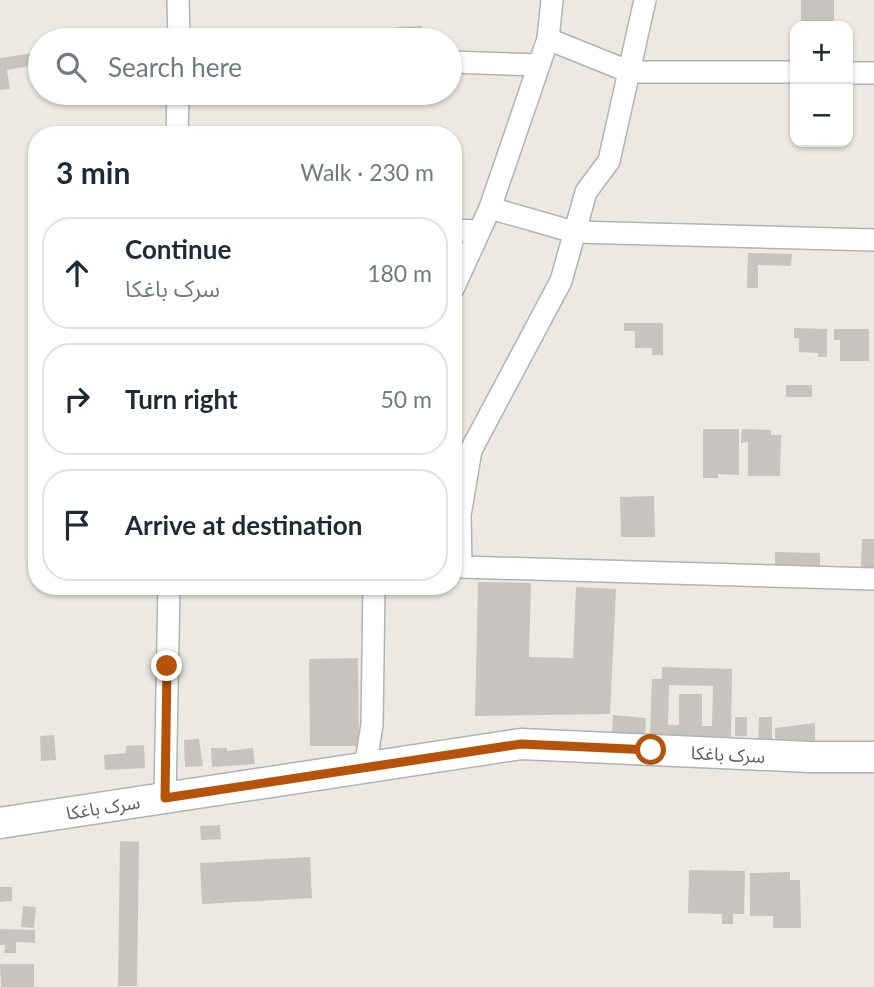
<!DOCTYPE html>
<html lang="en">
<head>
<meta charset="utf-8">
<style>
	:root { --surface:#fff; --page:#f2f2f3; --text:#1f2937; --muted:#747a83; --line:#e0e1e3 }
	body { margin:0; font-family:Lato,"Noto Sans Arabic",sans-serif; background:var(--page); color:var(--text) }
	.controls { position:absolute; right:21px; top:21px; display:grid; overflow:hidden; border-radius:14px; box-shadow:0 2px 5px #0004 }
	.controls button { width:63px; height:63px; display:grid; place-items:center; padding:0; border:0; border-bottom:2px solid var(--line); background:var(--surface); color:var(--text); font:35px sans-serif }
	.stop { position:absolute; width:21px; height:21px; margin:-16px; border:5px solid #b45309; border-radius:50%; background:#fff }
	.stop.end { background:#b45309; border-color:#fff; box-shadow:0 2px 7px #0008 }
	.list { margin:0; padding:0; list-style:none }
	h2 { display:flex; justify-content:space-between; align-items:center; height:91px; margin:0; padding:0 28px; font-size:30px }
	h2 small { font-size:23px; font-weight:400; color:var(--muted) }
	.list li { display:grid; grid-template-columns:46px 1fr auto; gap:21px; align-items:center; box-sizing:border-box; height:112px; margin:0 14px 14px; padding:0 14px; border:2px solid var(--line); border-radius:28px }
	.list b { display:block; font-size:26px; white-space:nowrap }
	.list p { margin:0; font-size:23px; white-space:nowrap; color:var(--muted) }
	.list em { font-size:23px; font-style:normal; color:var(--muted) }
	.icon { flex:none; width:38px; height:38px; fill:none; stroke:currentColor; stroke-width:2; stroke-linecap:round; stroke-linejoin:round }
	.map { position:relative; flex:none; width:874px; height:987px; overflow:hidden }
	.search { position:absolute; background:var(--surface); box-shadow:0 2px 5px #0004; left:28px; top:28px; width:434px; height:77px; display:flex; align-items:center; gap:18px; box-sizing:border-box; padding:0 24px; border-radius:38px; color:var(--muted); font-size:26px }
	.panel { position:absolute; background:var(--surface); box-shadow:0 2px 5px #0004; left:28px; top:126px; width:434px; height:469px; border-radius:28px }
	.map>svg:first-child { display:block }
</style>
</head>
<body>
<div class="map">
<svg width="874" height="987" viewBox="0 0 874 987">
	<rect width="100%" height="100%" fill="#ece9e3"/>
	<g fill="#c7c4bf" fill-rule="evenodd">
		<rect x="801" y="0" width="33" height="24"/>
		<polygon points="422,26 422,40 397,40 397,27"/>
		<rect x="271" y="31" width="31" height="9"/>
		<polygon points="155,34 156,40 114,40 114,37"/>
		<polygon points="40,52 40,64 7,70 10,89 0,90 0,58"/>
		<polygon points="151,130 151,135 123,135 123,132"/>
		<polygon points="748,253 792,254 791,266 758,265 758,288 747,288"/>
		<rect x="29" y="271" width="8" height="12"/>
		<polygon points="29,323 37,323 37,341 30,341"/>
		<polygon points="624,323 663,323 663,355 652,355 652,348 635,348 635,331 624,331"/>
		<polygon points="794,328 827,329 827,357 818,357 818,353 799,352 799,338 794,338"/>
		<polygon points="834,329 869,329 869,361 840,361 840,340 834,340"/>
		<rect x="786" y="385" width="26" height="12"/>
		<polygon points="703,429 739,429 739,475 718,474 718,478 703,478"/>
		<polygon points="742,429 771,430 771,435 781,435 780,476 748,476 748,442 741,443"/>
		<polygon points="654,496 655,537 621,537 620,497"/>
		<polygon points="862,539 874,539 874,567 861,567"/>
		<polygon points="775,552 820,553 820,567 775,566"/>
		<polygon points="478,582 531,583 529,657 573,658 576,587 616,589 610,714 475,716"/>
		<polygon points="358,658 359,746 310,746 309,659"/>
		<path d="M662,667L732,669L731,737L650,735L652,679H662ZM669,685L713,686L712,726H702V694H679V725H668Z"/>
		<polygon points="613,715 646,718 645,735 612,732"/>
		<rect x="735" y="717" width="12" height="19"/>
		<polygon points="759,717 772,717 772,744 758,744"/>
		<polygon points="815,723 815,743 775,742 775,728"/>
		<polygon points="54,735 56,760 41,761 40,736"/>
		<polygon points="199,739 203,766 185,767 184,740"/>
		<polygon points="144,745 145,768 105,770 104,755 126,753 126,746"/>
		<polygon points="211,748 227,748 227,751 253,748 255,764 212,767"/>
		<polygon points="220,825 221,839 201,840 200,826"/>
		<polygon points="120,841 139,842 137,986 118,986"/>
		<polygon points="310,857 312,898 202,904 200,863"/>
		<polygon points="689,870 745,871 744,914 733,914 733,924 722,924 722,914 688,913"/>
		<polygon points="790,872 790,880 800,880 801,928 773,928 773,916 750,916 750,873"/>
		<polygon points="0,887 12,887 12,901 0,902"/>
		<polygon points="23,906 36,907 34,928 21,927"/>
		<polygon points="0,929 35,930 35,943 16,942 16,953 4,953 5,945 0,945"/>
		<polygon points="0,964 34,964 34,987 1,987"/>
	</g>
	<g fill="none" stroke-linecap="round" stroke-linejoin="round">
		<defs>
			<g id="street">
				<polyline points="178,0 179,40"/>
				<polyline points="645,0 609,161 586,192 561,281 471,450 460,515 461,567 874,579"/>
				<polyline points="548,39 630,72 795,72"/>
				<polyline points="450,62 539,65"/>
				<polyline points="848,73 874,73"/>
				<polyline points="177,135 178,93"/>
				<polyline points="490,208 574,232 874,240"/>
				<polyline points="453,230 479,231"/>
				<polyline points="453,289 490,208 548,39 552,0"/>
				<polyline points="365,767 372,725 374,586"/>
				<polyline points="165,798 169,586"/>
			</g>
			<polyline id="secondary" points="0,823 521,744 810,757 874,757"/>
		</defs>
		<use href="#street" stroke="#b0b3b7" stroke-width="24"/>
		<use href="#secondary" stroke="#afb3b6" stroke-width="33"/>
		<use href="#street" stroke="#fff" stroke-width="21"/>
		<use href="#secondary" stroke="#fff" stroke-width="30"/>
	</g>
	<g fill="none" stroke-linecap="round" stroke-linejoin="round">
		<polyline stroke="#b45309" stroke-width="9" points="167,666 165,798 521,744 651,750"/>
	</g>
	<g text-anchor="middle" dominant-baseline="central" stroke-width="6" stroke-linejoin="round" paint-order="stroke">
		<g font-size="18" fill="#5b5f62" stroke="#fff">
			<text transform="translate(728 754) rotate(3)">سرک باغکا</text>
			<text transform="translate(103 807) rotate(-9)">سرک باغکا</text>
		</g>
	</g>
</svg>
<div class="controls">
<button>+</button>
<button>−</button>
</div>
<div class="stop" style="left:651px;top:750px"></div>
<div class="stop end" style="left:167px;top:666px"></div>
<div class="search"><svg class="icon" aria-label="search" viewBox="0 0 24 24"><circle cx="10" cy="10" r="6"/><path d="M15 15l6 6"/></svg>Search here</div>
<section class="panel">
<h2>3 min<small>Walk · 230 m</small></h2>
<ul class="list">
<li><svg class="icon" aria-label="ahead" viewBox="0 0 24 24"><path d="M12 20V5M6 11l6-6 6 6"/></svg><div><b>Continue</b><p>سرک باغکا</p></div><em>180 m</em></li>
<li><svg class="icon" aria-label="right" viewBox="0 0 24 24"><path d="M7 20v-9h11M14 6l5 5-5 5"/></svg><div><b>Turn right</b></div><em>50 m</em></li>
<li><svg class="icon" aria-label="arrive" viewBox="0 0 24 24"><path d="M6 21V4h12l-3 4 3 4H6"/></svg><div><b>Arrive at destination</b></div></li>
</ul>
</section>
</div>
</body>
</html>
